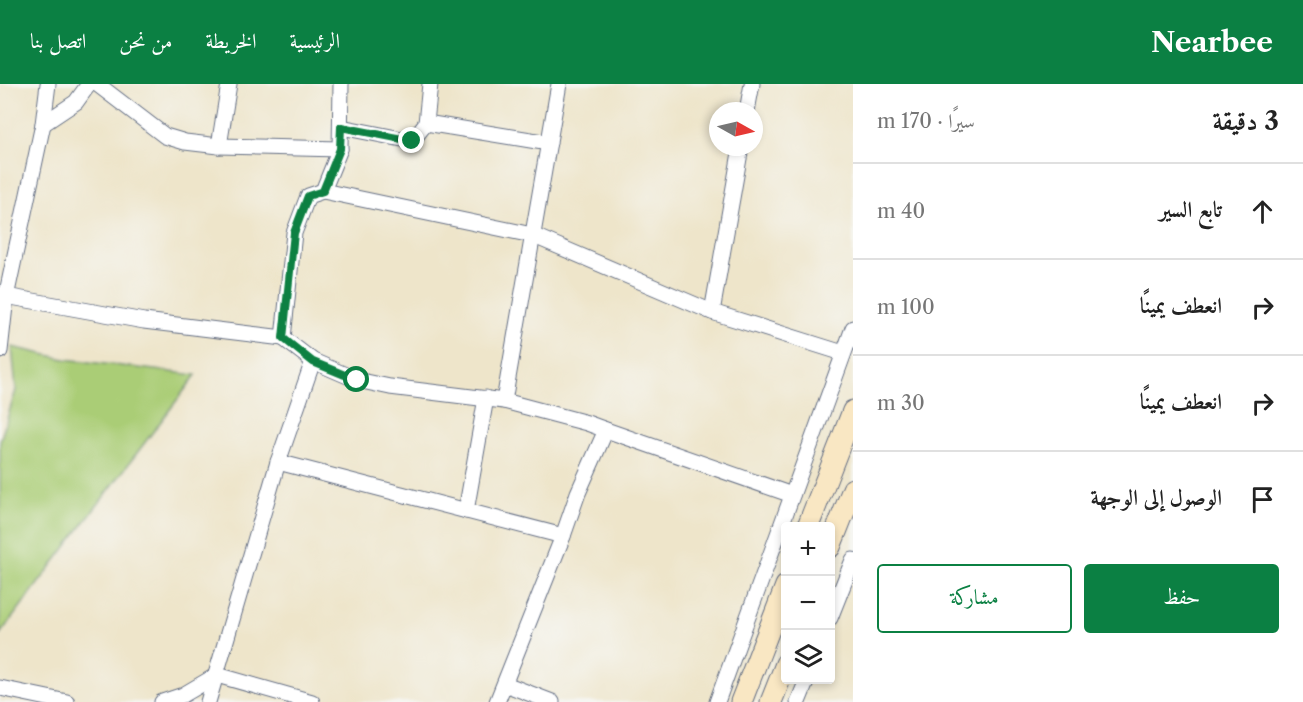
<!DOCTYPE html>
<html lang="ar">
<head>
<meta charset="utf-8">
<style>
	:root { --surface:#fff; --page:#f6f6f6; --text:#222; --muted:#767676; --line:#e0e0e0; --accent:#0b8043 }
	body { margin:0; font-family:"Libre Caslon Text",Amiri,serif; background:var(--page); color:var(--text); direction:rtl }
	.controls { position:absolute; right:18px; bottom:18px; display:grid; overflow:hidden; border-radius:6px; box-shadow:0 3px 9px #0003 }
	.controls button { width:54px; height:54px; display:grid; place-items:center; padding:0; border:0; border-bottom:2px solid var(--line); background:var(--surface); color:var(--text); font:30px sans-serif }
	.compass { position:absolute; left:709px; top:18px; width:54px; height:54px; border-radius:50%; background:var(--surface); box-shadow:0 3px 9px #0003; rotate:98deg }
	.stop { position:absolute; width:18px; height:18px; margin:-14px; border:4px solid #0b8043; border-radius:50%; background:#fff }
	.stop.end { background:#0b8043; border-color:#fff; box-shadow:0 2px 6px #0008 }
	.list { margin:0; padding:0; list-style:none }
	h2 { display:flex; justify-content:space-between; align-items:center; height:78px; margin:0; padding:0 24px; font-size:26px }
	h2 small { font-size:20px; font-weight:400; color:var(--muted) }
	.list li { display:grid; grid-template-columns:39px 1fr auto; gap:18px; align-items:center; box-sizing:border-box; height:96px; padding:0 24px; border-top:2px solid var(--line) }
	.list b { display:block; font-size:22px; white-space:nowrap }
	.list em { font-size:20px; font-style:normal; color:var(--muted) }
	.actions { display:flex; gap:12px; padding:18px 24px }
	.actions a { flex:1; padding:14px 0; border:2px solid var(--accent); border-radius:6px; text-align:center; font-size:21px; color:var(--accent) }
	.actions .main { background:var(--accent); color:#fff }
	.icon { flex:none; width:33px; height:33px; fill:none; stroke:currentColor; stroke-width:2; stroke-linecap:round; stroke-linejoin:round }
	.map { position:relative; flex:none; width:853px; height:618px; overflow:hidden; direction:ltr }
	header { display:flex; align-items:center; gap:36px; box-sizing:border-box; height:84px; padding:0 30px; background:var(--accent); color:#fff }
	header strong { font-size:28px }
	nav { display:flex; gap:33px; margin-inline-start:auto; font-size:21px }
	main { display:flex }
	aside { flex:1; background:var(--surface) }
	.map>svg:first-child { display:block }
</style>
</head>
<body>
<header>
<strong>Nearbee</strong>
<nav><a>الرئيسية</a><a>الخريطة</a><a>من نحن</a><a>اتصل بنا</a></nav>
</header>
<main>
<aside>
<h2>3 دقيقة<small>سيرًا · 170 m</small></h2>
<ul class="list">
<li><svg class="icon" aria-label="ahead" viewBox="0 0 24 24"><path d="M12 20V5M6 11l6-6 6 6"/></svg><div><b>تابع السير</b></div><em>40 m</em></li>
<li><svg class="icon" aria-label="right" viewBox="0 0 24 24"><path d="M7 20v-9h11M14 6l5 5-5 5"/></svg><div><b>انعطف يمينًا</b></div><em>100 m</em></li>
<li><svg class="icon" aria-label="right" viewBox="0 0 24 24"><path d="M7 20v-9h11M14 6l5 5-5 5"/></svg><div><b>انعطف يمينًا</b></div><em>30 m</em></li>
<li><svg class="icon" aria-label="arrive" viewBox="0 0 24 24"><path d="M6 21V4h12l-3 4 3 4H6"/></svg><div><b>الوصول إلى الوجهة</b></div></li>
</ul>
<div class="actions"><a class="main">حفظ</a><a>مشاركة</a></div>
</aside>
<div class="map">
<svg width="853" height="618" viewBox="0 0 853 618">
	<rect width="100%" height="100%" fill="#f6f6f2"/>
	<filter id="ink" filterUnits="userSpaceOnUse"><feTurbulence type="fractalNoise" baseFrequency=".0167" numOctaves="2"/><feDisplacementMap in="SourceGraphic" scale="12" xChannelSelector="R" yChannelSelector="G"/><feConvolveMatrix kernelMatrix="1 2 1 2 8 2 1 2 1" color-interpolation-filters="sRGB"/></filter>
	<filter id="wash" filterUnits="userSpaceOnUse"><feTurbulence type="fractalNoise" baseFrequency=".008" numOctaves="4" result="noise"/><feDisplacementMap in="SourceGraphic" scale="24" xChannelSelector="R" yChannelSelector="G"/><feGaussianBlur stdDeviation="1.35" result="paint"/><feColorMatrix in="noise" values="0 0 0 0 0 0 0 0 0 0 0 0 0 0 0 0 0 1.4 0 .05"/><feComposite in="paint" operator="in"/></filter>
	<g filter="url(#wash)">
		<rect width="100%" height="100%" fill="#eee5ca"/>
		<polygon fill="#aacd76" stroke="#627e6a" stroke-width="1.5" points="12,263 65,275 196,291 0,550 0,357 16,306"/>
	</g>
	<g filter="url(#ink)">
		<g fill="none" stroke-linecap="round" stroke-linejoin="round">
			<defs>
				<g id="street">
					<polyline points="97,0 165,52 185,58 219,62 340,65"/>
					<polyline points="341,0 340,65 323,107 532,151 712,228 843,269"/>
					<polyline points="747,27 752,0"/>
					<polyline points="426,39 549,59"/>
					<polyline points="43,40 76,18 89,0"/>
					<polyline points="341,43 412,57 426,39 430,0"/>
					<polyline points="219,62 229,0"/>
					<polyline points="323,107 308,112 294,149 283,254 313,277 357,296 390,303 504,317 559,0"/>
					<polyline points="0,211 144,237 283,254"/>
					<polyline points="712,228 741,63"/>
					<polyline points="0,267 6,213 43,40 48,0"/>
					<polyline points="606,346 792,411"/>
					<polyline points="278,378 563,452"/>
					<polyline points="466,427 486,314"/>
					<polyline points="830,534 853,476"/>
					<polyline points="505,600 552,618"/>
					<polyline points="0,604 67,618"/>
					<polyline points="162,618 183,611 217,591 312,618"/>
					<polyline points="208,618 278,378 313,277"/>
					<polyline points="497,618 563,452 578,409 606,346 587,339 504,317"/>
					<polyline points="717,618 853,244"/>
					<polyline points="798,618 807,596"/>
				</g>
				<g id="secondary">
					<polyline points="808,442 853,327"/>
					<polyline points="830,463 853,405"/>
					<polyline points="741,618 786,502"/>
					<polyline points="771,618 786,580"/>
				</g>
			</defs>
			<use href="#street" stroke="#656f84" stroke-width="17"/>
			<use href="#secondary" stroke="#656f84" stroke-width="23"/>
			<use href="#street" stroke="#fff" stroke-width="15"/>
			<use href="#secondary" stroke="#f9e7c3" stroke-width="21"/>
		</g>
	</g>
	<g fill="none" stroke-linecap="round" stroke-linejoin="round" filter="url(#ink)">
		<polyline stroke="#0b8043" stroke-width="8" points="357,296 313,278 283,254 294,149 308,112 323,107 340,65 341,43 412,57"/>
	</g>
</svg>
<div class="controls">
<button>+</button>
<button>−</button>
<button><svg class="icon" aria-label="layers" viewBox="0 0 24 24"><path d="M12 4l9 5-9 5-9-5zM3 14l9 5 9-5"/></svg></button>
</div>
<svg class="compass" viewBox="-18 -18 36 36"><path d="M0-13l5 13h-10z" fill="#e53935"/><path d="M0 13l5-13h-10z" fill="#767676"/></svg>
<div class="stop" style="left:357px;top:296px"></div>
<div class="stop end" style="left:412px;top:57px"></div>
</div>
</main>
</body>
</html>
